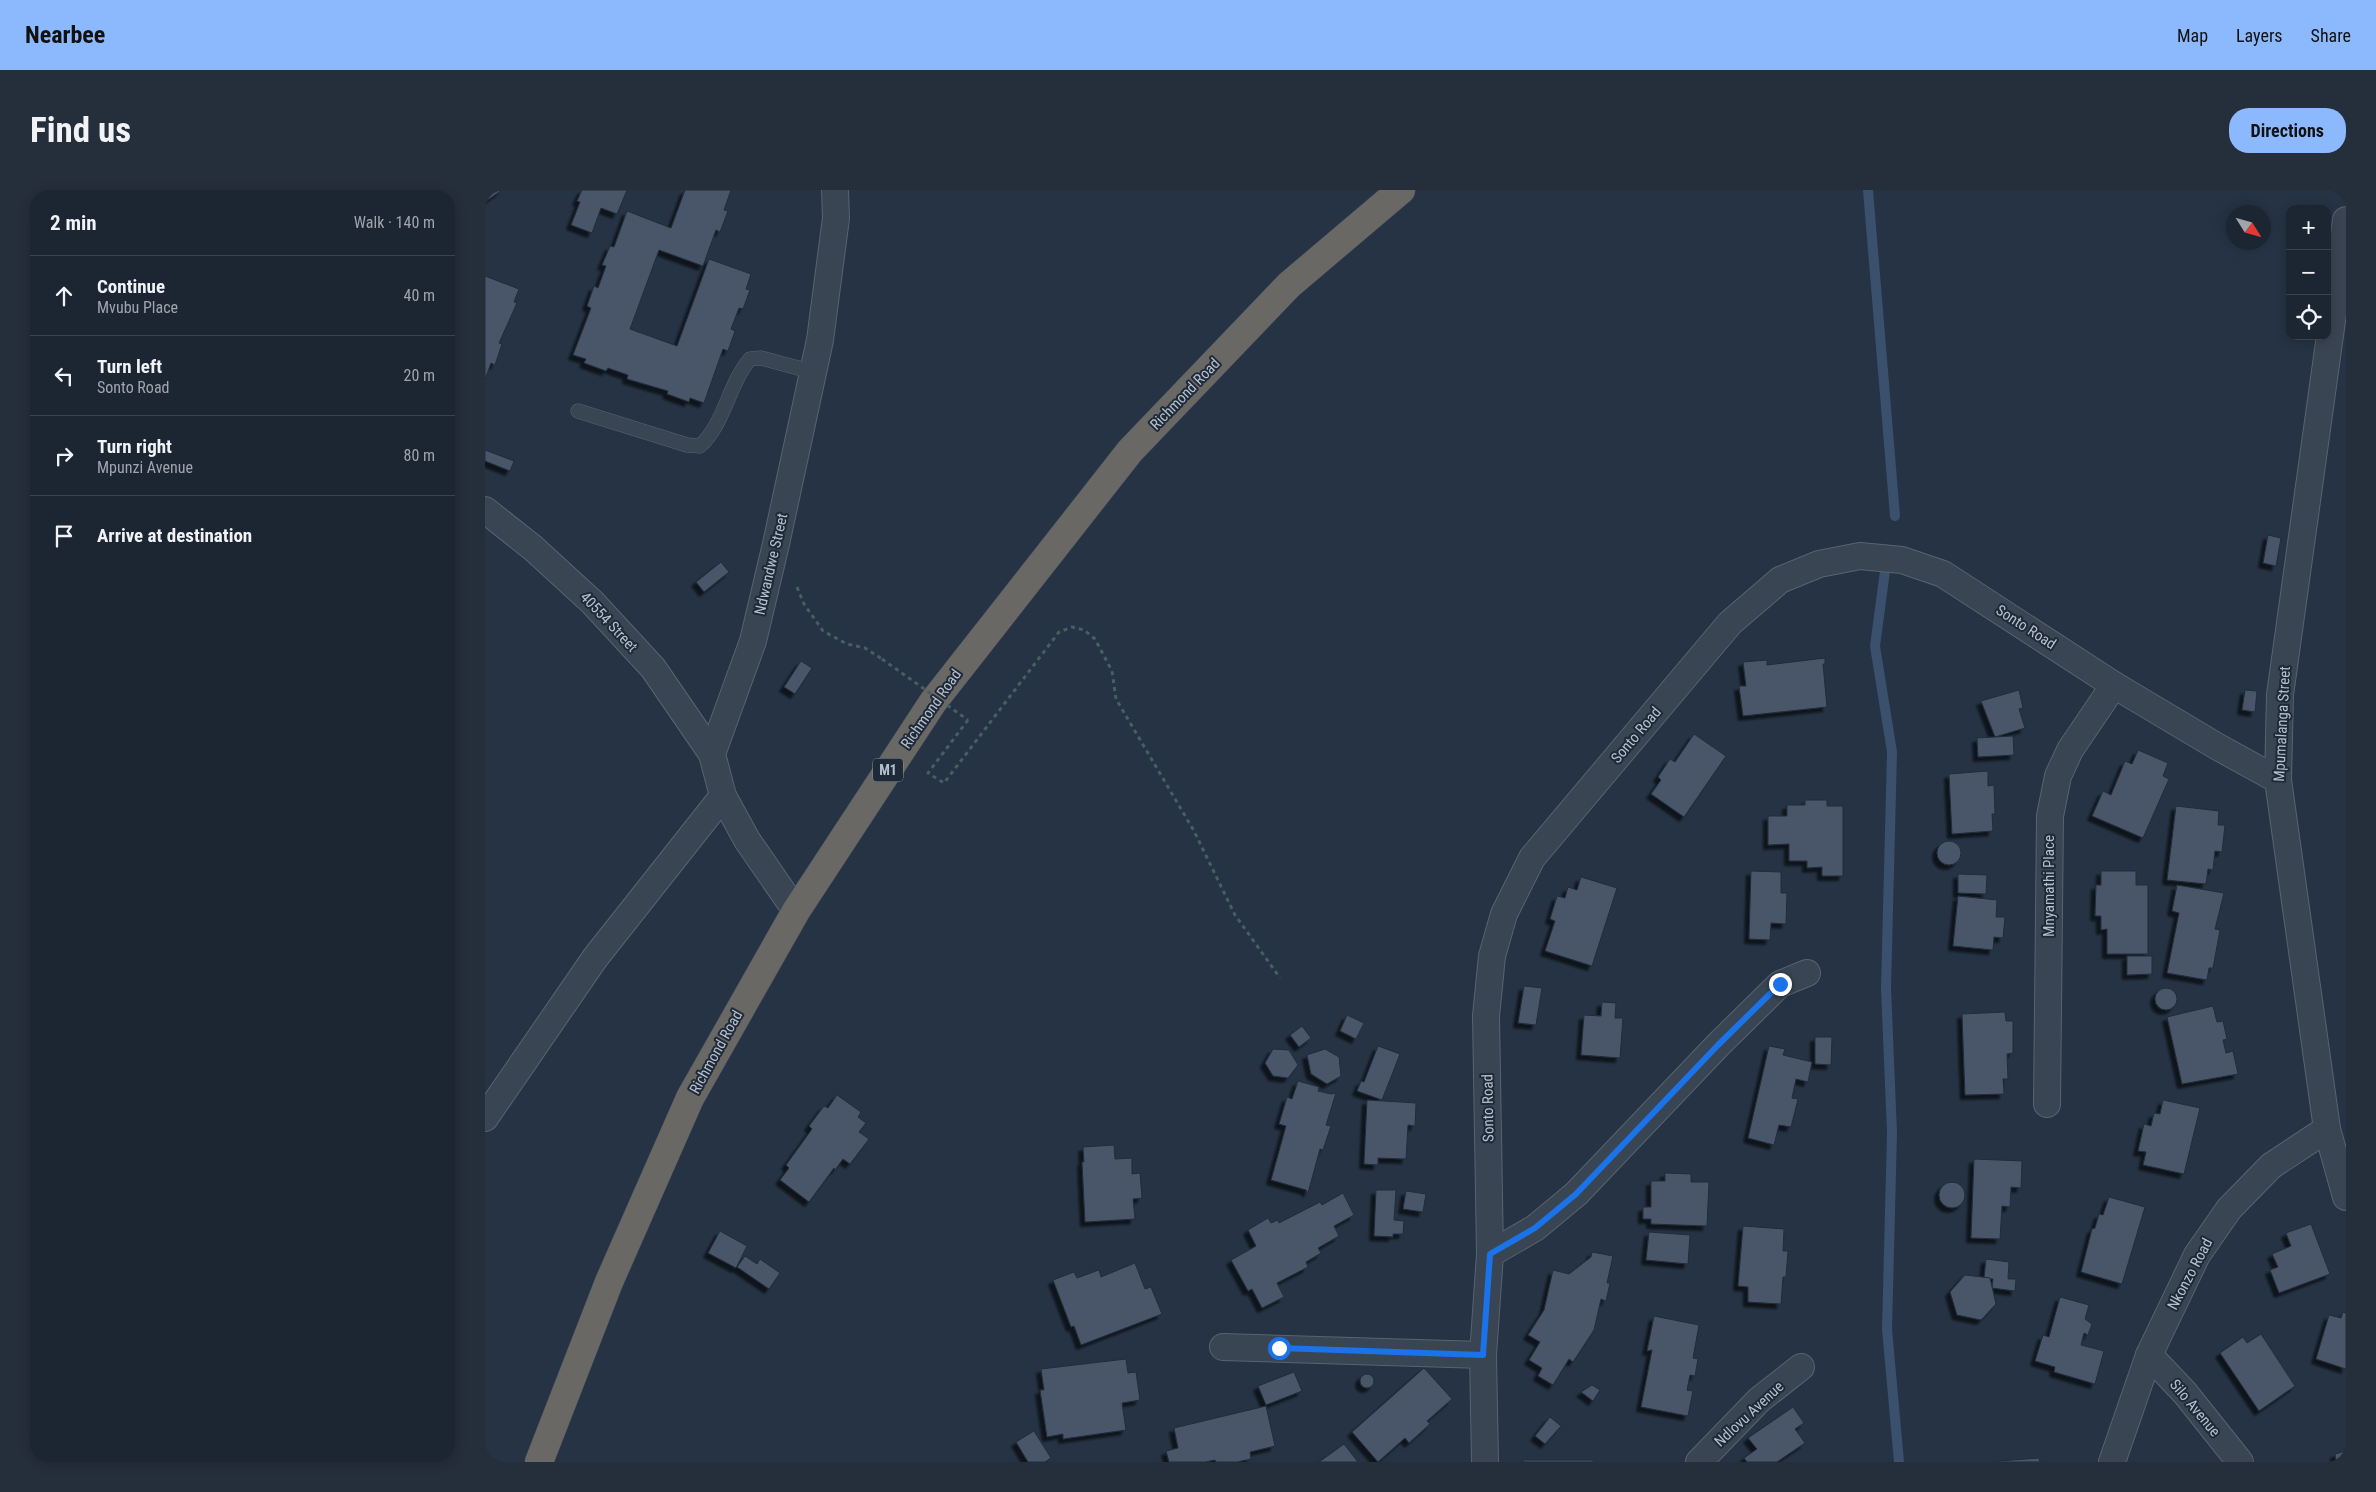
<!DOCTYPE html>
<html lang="en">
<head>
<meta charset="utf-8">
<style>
	:root { --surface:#1c2633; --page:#252e3b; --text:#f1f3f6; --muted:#a0a5ac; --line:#3a434e; --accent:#8cb9fd }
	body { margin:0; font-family:"Roboto Condensed",sans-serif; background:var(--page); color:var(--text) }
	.controls { position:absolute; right:15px; top:15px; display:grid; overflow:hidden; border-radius:10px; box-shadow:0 2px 12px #0003 }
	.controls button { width:45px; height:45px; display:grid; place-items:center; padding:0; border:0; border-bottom:1px solid var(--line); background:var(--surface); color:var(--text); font:25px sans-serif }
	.compass { position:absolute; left:1741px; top:15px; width:45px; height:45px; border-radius:50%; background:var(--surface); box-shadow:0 2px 12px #0003; rotate:127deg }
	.stop { position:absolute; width:15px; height:15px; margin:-11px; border:4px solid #1a73e8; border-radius:50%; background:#fff }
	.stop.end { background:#1a73e8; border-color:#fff; box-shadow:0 1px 5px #0008 }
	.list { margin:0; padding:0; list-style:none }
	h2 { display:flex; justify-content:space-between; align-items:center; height:65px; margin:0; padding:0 20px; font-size:21px }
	h2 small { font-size:16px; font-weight:400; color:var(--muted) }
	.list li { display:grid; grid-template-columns:32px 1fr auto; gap:15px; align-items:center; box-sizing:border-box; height:80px; padding:0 20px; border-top:1px solid var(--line) }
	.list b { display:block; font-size:19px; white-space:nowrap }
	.list p { margin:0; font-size:16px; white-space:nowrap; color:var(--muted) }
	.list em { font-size:16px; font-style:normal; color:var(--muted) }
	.icon { flex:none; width:28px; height:28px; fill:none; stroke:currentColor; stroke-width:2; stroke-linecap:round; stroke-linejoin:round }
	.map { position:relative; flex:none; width:1861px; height:1272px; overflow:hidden; border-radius:20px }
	header { display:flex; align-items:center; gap:30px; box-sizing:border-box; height:70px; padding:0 25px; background:var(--accent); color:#111 }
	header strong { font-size:24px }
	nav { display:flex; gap:28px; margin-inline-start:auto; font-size:18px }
	.intro { display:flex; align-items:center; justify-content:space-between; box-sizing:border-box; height:120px; padding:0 30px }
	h1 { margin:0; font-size:35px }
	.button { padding:12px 22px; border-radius:20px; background:var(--accent); color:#111; font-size:18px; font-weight:700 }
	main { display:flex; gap:30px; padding:0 30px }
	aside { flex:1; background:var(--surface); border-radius:20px; box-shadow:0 2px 12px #0003 }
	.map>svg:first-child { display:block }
</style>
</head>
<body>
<header>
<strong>Nearbee</strong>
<nav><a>Map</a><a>Layers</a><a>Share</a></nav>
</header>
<div class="intro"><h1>Find us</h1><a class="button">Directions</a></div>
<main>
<aside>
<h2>2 min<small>Walk · 140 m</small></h2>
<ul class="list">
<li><svg class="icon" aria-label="ahead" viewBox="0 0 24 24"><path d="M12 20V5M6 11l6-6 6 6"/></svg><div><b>Continue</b><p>Mvubu Place</p></div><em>40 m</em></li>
<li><svg class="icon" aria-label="left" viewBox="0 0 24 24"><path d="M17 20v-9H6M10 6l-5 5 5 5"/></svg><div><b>Turn left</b><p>Sonto Road</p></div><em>20 m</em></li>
<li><svg class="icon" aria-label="right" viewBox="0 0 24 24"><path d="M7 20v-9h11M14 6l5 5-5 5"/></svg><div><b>Turn right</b><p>Mpunzi Avenue</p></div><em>80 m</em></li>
<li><svg class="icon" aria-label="arrive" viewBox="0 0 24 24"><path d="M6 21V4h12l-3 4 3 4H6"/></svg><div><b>Arrive at destination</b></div></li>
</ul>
</aside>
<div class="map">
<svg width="1861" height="1272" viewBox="0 0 1861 1272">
	<defs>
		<filter id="shadow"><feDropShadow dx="-4.5" dy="4.5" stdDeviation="1" flood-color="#0009"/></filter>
	</defs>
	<rect width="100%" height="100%" fill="#253344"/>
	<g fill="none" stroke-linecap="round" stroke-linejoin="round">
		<g stroke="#3a506d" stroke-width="10">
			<polyline points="1383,0 1410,326"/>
			<polyline points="1400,381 1390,456 1407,562 1401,798 1407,943 1402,1139 1414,1272"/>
		</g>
	</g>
	<g fill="#49576a" stroke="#212c3b" filter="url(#shadow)">
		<polygon points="0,0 17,0 0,12"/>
		<polygon points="97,0 142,0 132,24 116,18 107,43 86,35 95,12 92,11"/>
		<polygon points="200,0 246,0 239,20 243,21 235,42 231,40 218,76 174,60 145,139 192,156 224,69 266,84 261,99 265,100 258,119 254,118 246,139 250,141 243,161 238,159 219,213 205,208 204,212 182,204 183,201 142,189 143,185 123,178 121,181 99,173 101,169 88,165 106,118 102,116 109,96 113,98 121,76 117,75 125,56 129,57 142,21 186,38"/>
		<polygon points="0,86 34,99 29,112 32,113 14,153 17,154 10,175 6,173 0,190"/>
		<polygon points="0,260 29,271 25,281 0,271"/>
		<polygon points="1783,345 1796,348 1791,376 1778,373"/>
		<polygon points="236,372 244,382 219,402 211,392"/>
		<polygon points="1340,468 1340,474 1338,474 1342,517 1258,526 1254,496 1261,496 1258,472 1282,470 1282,475"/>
		<polygon points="316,471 327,478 310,504 299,497"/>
		<polygon points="1534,500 1538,518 1534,519 1540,538 1510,547 1496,511"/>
		<polygon points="1760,500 1772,501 1770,522 1757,520"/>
		<polygon points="1209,544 1241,566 1199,627 1166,604 1176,590 1173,587 1185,569 1190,572"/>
		<polygon points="1528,546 1529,565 1493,567 1492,548"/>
		<polygon points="1653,560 1683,573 1678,586 1684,589 1658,648 1607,626 1618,601 1626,605 1640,571 1647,574"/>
		<polygon points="1503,581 1503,596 1509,595 1510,624 1507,624 1508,641 1467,644 1464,584"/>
		<polygon points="1320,610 1342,610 1342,616 1358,616 1358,686 1337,686 1337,677 1322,678 1322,671 1304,671 1304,654 1283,655 1283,626 1302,626 1302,615 1320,615"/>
		<polygon points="1691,616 1734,621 1733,635 1740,635 1737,662 1730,661 1728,680 1723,679 1721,694 1682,690"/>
		<circle cx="1464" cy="663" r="12"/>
		<polygon points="1266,681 1296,682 1296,703 1302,703 1301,734 1286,733 1285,750 1264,749"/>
		<polygon points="1616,681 1651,681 1651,695 1663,695 1663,764 1622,764 1622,739 1616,740 1616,726 1610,726 1611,695 1616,695"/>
		<polygon points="1473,684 1502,685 1501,704 1473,703"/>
		<polygon points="1096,687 1132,698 1107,776 1060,761 1070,731 1065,729 1072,706 1080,708 1083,697 1092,700"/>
		<polygon points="1692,695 1739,703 1730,739 1735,740 1728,778 1724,778 1722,790 1682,783 1694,723 1687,721"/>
		<polygon points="1473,706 1512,710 1511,727 1520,727 1518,748 1509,747 1508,760 1468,756"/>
		<polygon points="1642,766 1667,766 1667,784 1642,785"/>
		<polygon points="1039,796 1057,798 1051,835 1033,833"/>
		<circle cx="1681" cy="809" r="11"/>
		<polygon points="1117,812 1131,813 1130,828 1138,828 1135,868 1096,865 1099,825 1116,826"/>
		<polygon points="1728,816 1732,832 1738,831 1742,849 1738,850 1741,863 1748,861 1753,884 1697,894 1682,827"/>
		<polygon points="1520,822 1521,831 1528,831 1528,863 1522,864 1523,889 1518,889 1519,904 1480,905 1477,824"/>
		<polygon points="862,825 879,833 871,849 855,841"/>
		<polygon points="817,836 826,848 814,857 805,845"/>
		<polygon points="1330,847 1347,847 1346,875 1330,874"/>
		<polygon points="893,856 915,864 897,910 872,901 876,891 879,892"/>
		<polygon points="1284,856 1300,859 1298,865 1327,872 1323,892 1311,889 1307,908 1313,909 1306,937 1294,935 1289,955 1263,948"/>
		<polygon points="788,859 804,860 813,875 803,888 788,886 780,873"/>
		<polygon points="840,859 854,867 856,886 842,894 826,884 822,865"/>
		<polygon points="813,891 834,897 833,901 846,904 851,903 841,935 846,936 838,960 835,959 823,1003 821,1000 786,990 801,936 794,934 802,907 807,909"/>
		<polygon points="352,905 376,922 373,927 381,933 374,942 384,949 365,974 358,969 350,980 349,978 324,1012 295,990 304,978 301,975 327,939 324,936 339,916 343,918"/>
		<polygon points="882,910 931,913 930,936 923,935 921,969 893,968 893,975 879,974"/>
		<polygon points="1678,910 1715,918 1699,984 1658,975 1661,962 1653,961 1659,934 1666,936 1669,923 1675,924"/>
		<polygon points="629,955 630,969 647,968 647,984 655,983 657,1008 648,1009 650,1029 600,1032 597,972 599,972 598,957"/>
		<polygon points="1489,969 1537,971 1536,998 1526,997 1525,1017 1517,1016 1515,1049 1486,1048"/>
		<polygon points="1180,983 1206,984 1206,992 1224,992 1222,1036 1166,1034 1166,1029 1158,1029 1158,1017 1166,1017 1166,991 1180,991"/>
		<circle cx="1467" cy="1005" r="13"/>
		<polygon points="891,1000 911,1000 909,1030 919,1031 918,1044 908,1044 908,1047 889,1046"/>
		<polygon points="921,1001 941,1004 938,1022 918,1019"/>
		<polygon points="858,1003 869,1025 849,1036 854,1046 833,1058 836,1063 821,1072 823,1077 792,1093 799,1107 777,1118 767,1099 763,1101 746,1070 771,1056 763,1040 783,1028 786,1033 793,1030 794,1033 835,1012 837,1015"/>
		<polygon points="1624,1007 1660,1017 1637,1094 1596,1082 1607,1039 1610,1038 1614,1024 1618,1025"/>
		<polygon points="1826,1034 1845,1084 1794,1103 1785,1080 1793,1077 1787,1064 1806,1056 1801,1043"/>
		<polygon points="1258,1036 1299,1039 1298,1061 1303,1061 1301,1087 1298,1087 1296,1114 1263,1112 1263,1097 1253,1096"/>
		<polygon points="235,1041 262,1056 251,1078 223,1063"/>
		<polygon points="1164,1042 1205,1045 1203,1074 1161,1070"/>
		<polygon points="1107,1062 1128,1066 1122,1093 1125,1093 1121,1111 1116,1109 1109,1140 1088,1172 1084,1169 1068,1195 1053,1186 1057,1178 1044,1170 1055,1152 1043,1145 1059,1120 1068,1080 1084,1084 1106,1067"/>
		<polygon points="260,1066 272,1074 275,1069 295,1083 284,1099 252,1077"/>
		<polygon points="1501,1069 1524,1072 1523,1089 1531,1089 1530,1101 1507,1098 1508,1089 1499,1088"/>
		<polygon points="650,1073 660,1099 666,1097 677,1124 596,1155 589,1136 586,1137 568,1090 589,1082 592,1088 614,1080 616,1087"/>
		<polygon points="1480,1085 1505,1088 1511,1114 1496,1130 1472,1125 1465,1102"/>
		<polygon points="1575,1107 1604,1115 1600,1129 1607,1134 1603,1145 1599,1143 1596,1155 1619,1161 1610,1194 1569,1182 1570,1177 1550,1171 1558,1145 1564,1147"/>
		<polygon points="1858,1122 1861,1123 1861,1179 1831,1169 1844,1125 1856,1128"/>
		<polygon points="1169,1126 1214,1135 1208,1168 1213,1169 1210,1186 1205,1185 1202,1200 1208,1201 1203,1226 1156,1217 1167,1160 1162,1161"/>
		<polygon points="1776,1144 1810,1196 1774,1221 1735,1163 1758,1147 1762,1153"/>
		<polygon points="641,1169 643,1183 651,1182 655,1210 637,1213 641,1240 578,1249 578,1244 562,1247 555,1200 559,1200 556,1179"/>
		<polygon points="939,1178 967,1209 942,1231 945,1234 924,1253 920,1248 893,1272 867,1242"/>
		<polygon points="809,1182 817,1201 781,1215 773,1196"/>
		<circle cx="882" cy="1191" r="7"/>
		<polygon points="1107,1195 1115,1200 1108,1211 1096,1202"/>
		<polygon points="781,1216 790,1256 765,1262 766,1269 752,1272 731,1272 730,1270 720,1272 684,1272 681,1261 693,1258 689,1238"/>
		<polygon points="1308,1217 1319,1233 1310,1239 1320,1253 1292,1272 1262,1272 1259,1268 1272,1259 1263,1248"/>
		<polygon points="1065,1227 1076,1236 1060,1254 1050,1246"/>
		<polygon points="549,1241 566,1268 560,1272 543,1272 531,1252"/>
		<polygon points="859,1254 873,1272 834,1272"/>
		<polygon points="1861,1261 1861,1272 1851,1272 1850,1264"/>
		<polygon points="1554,1268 1555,1272 1514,1272 1514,1271"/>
		<polygon points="1038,1270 1108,1270 1109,1272 1038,1272"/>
	</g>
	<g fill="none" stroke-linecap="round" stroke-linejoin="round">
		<defs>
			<path id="service" d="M93,221L202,255L215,256C240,233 243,195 265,169L276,168L328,182"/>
			<g id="minor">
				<polyline points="1861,30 1795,505 1793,590 1842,939 1861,1007"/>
				<polyline points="0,320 48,358 107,412 168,478 227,564"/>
				<polyline points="311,721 262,650 238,606 227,564 268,451 291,354 335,150 351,28 350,0"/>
				<polyline points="1562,914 1565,626 1573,586 1585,560 1629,495"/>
				<polyline points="0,928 110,768 238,606"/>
				<polyline points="1005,1064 1050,1038 1091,1004 1233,855 1295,794 1322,783"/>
				<polyline points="738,1157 998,1165"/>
				<polyline points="1664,1165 1700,1203 1755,1272"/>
				<polyline points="1000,1272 998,1165 1005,1064 1001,826 1007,766 1019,724 1047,668 1245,433 1295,390 1334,374 1375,366 1417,370 1458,384 1629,495 1733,557 1793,590"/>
				<polyline points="1214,1272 1274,1210 1316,1177"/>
				<polyline points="1627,1272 1664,1165 1712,1065 1744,1019 1786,976 1842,939"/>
			</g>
			<polyline id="trunk" points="54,1272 124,1092 205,908 311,721 448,512 645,261 804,95 916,0"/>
		</defs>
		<use href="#service" stroke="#586371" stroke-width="15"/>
		<use href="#minor" stroke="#586371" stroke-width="28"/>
		<use href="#trunk" stroke="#45505e" stroke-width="29"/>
		<g stroke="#465f61" stroke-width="3" stroke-dasharray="4 4" stroke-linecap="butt">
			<polyline points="312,397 319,414 338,441 362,454 380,458 397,469"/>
			<polyline points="483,530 443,583 459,593 574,442 587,437 599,440 610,449 627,481 631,509 709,641 750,725 795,788"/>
		</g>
		<use href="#service" stroke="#3a4553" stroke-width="14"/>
		<use href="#minor" stroke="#3a4553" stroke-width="26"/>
		<use href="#trunk" stroke="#696865" stroke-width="28"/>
		<polyline stroke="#465f61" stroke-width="3" stroke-dasharray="4 4" stroke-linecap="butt" points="397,469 483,530"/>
	</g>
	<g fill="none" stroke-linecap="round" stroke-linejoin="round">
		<polyline stroke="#1a73e8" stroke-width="6" points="794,1158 998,1165 1005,1064 1050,1038 1091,1004 1233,855 1295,794"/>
	</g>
	<g text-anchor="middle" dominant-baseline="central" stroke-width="4" stroke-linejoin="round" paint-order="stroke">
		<rect fill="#1f2a39" stroke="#8993a1" stroke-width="1" x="388" y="568.5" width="30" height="23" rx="4"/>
		<g font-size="14" font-weight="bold" fill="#b7c0cd">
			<text x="403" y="580">M1</text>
		</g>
		<g font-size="15" fill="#b7c0cd" stroke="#1f2a39">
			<text transform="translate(700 204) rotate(-46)">Richmond Road</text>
			<text transform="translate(286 374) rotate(-77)">Ndwandwe Street</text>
			<text transform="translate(124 432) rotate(47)">40554 Street</text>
			<text transform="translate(1541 437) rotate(33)">Sonto Road</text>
			<text transform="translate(446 519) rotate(-55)">Richmond Road</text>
			<text transform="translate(1797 534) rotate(-87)">Mpumalanga Street</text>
			<text transform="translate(1151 545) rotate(-50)">Sonto Road</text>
			<text transform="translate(1564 696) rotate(-90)">Mnyamathi Place</text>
			<text transform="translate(231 862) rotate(-61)">Richmond Road</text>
			<text transform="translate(1003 918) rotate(-91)">Sonto Road</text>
			<text transform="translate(1705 1084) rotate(-62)">Nkonzo Road</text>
			<text transform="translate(1710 1218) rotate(50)">Silo Avenue</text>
			<text transform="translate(1264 1224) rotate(-43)">Ndlovu Avenue</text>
		</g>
	</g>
</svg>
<div class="controls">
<button>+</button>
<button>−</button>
<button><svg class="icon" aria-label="locate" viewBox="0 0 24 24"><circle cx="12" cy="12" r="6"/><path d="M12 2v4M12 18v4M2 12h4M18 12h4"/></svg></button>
</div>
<svg class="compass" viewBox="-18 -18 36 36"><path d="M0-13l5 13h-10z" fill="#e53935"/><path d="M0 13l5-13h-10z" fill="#a0a5ac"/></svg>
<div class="stop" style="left:794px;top:1158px"></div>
<div class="stop end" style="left:1295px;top:794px"></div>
</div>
</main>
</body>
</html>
